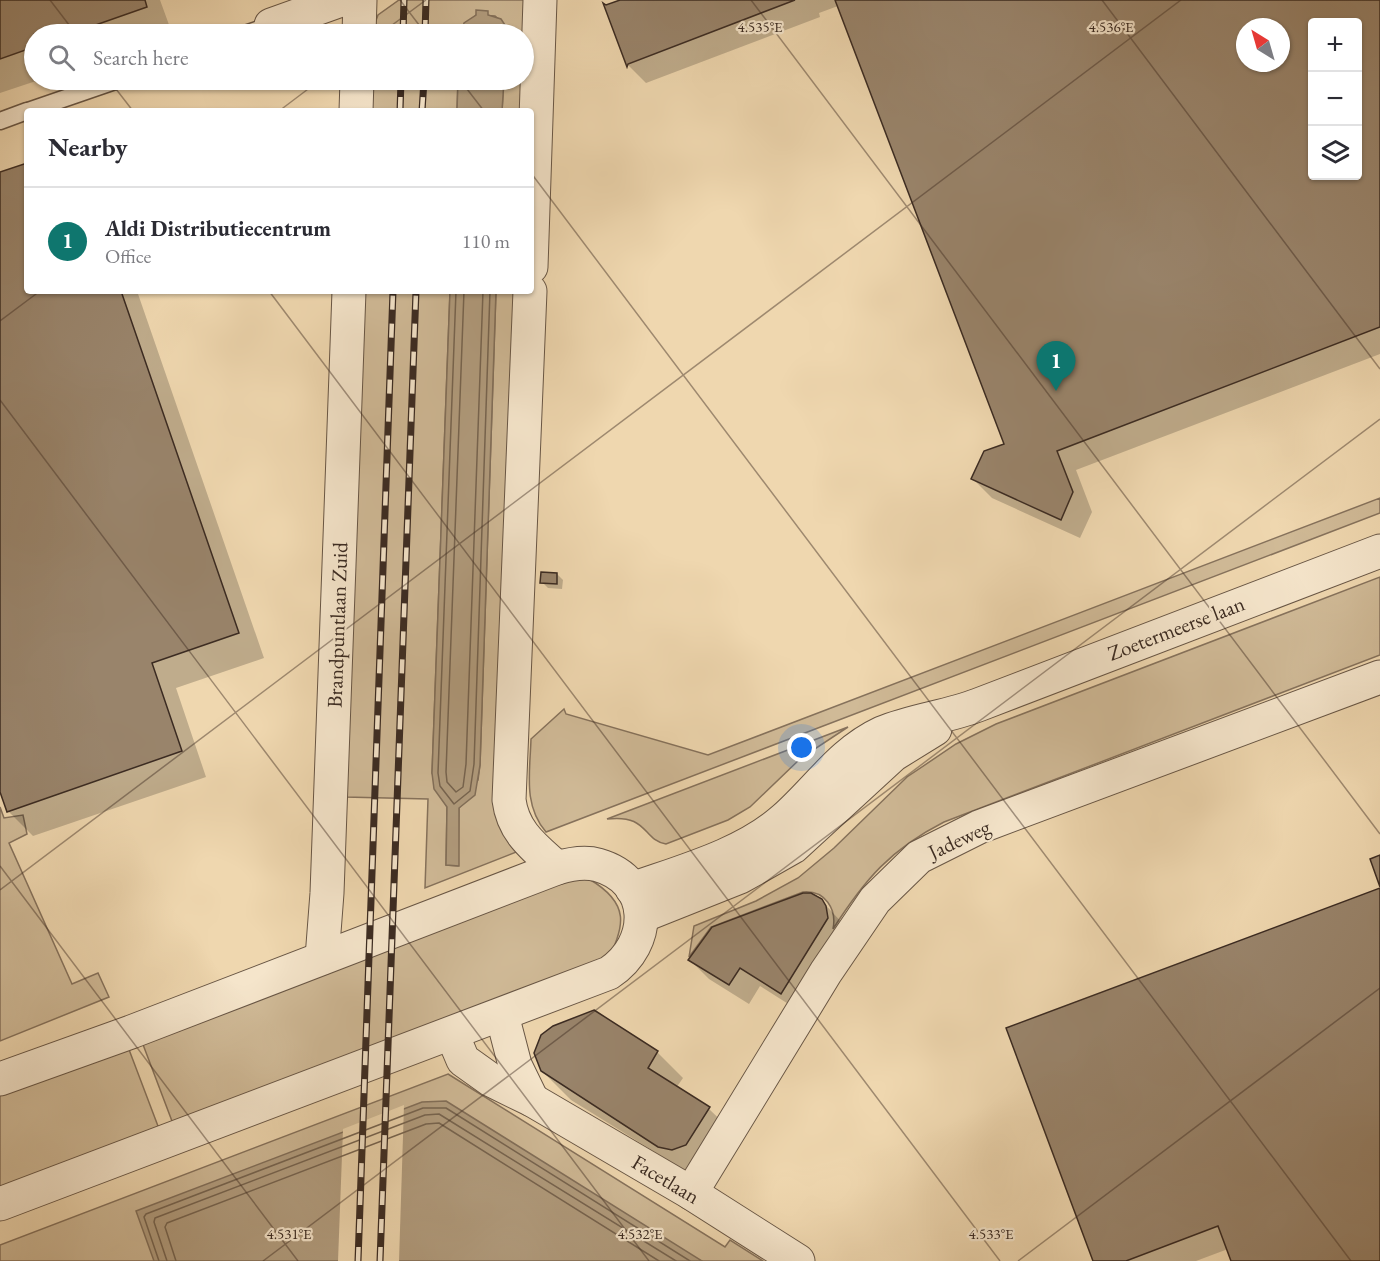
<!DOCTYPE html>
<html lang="en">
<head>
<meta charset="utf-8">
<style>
	:root { --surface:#fff; --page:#f2f2f3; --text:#2b2b33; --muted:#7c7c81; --line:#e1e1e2; --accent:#0f766e }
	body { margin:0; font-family:"EB Garamond",serif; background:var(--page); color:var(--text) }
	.controls { position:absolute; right:18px; top:18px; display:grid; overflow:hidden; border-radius:6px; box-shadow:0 2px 4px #0004 }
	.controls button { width:54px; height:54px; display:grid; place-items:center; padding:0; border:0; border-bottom:2px solid var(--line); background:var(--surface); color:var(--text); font:30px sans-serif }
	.compass { position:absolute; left:1236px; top:18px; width:54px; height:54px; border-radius:50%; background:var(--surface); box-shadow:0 2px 4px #0004; rotate:323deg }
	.you { position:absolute; left:802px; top:748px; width:21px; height:21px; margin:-15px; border:4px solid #fff; border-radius:50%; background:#1a73e8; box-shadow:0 0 0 9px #1a73e833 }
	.badge { display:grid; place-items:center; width:39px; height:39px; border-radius:50%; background:var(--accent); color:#fff; font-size:20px; font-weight:700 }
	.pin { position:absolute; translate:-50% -50px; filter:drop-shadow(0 2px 3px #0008) }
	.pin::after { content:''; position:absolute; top:32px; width:21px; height:18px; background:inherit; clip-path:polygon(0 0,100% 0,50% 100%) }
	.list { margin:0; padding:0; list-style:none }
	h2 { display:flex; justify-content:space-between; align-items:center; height:78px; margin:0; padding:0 24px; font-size:26px }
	h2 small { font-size:20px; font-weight:400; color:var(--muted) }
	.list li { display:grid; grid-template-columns:39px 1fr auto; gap:18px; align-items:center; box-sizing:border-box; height:108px; padding:0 24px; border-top:2px solid var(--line) }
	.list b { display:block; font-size:22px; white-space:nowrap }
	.list p { margin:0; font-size:20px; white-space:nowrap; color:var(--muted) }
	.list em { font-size:20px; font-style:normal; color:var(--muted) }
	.icon { flex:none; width:33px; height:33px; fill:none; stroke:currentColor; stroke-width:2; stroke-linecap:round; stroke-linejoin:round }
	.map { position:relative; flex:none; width:1380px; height:1261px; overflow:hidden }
	.search { position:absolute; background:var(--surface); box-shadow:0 2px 4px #0004; left:24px; top:24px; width:510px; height:66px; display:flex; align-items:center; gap:15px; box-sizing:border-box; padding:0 21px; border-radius:33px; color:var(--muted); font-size:22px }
	.panel { position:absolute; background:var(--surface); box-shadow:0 2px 4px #0004; left:24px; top:108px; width:510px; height:186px; border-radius:6px }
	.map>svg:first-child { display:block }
</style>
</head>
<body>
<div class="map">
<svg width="1380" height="1261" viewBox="0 0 1380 1261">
	<rect width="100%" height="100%" fill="#efd7af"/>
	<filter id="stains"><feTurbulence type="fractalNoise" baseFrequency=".00333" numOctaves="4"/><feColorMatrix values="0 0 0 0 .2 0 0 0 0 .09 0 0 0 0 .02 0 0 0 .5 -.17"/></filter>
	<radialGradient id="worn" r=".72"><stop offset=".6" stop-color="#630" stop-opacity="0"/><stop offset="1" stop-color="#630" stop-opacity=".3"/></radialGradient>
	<g fill="#d0ba97" stroke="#86725c" stroke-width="1.5">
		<polygon points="399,0 526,0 526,111 502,111 504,80 524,80 524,34 505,34 505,25 495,16 476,15 461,34 371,34 378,15"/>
		<polygon points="369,80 458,80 457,111 367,111"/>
		<polygon points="361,291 450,291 432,773 447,807 446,865 458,866 459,808 478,780 480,765 496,291 521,291 524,849 425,888 428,799 345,797"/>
		<path d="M1380,498V513L546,832C523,805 530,773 531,739L564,709L566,714L708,755Z"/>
		<path d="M1380,577V655L944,822C891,849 865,879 833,929C837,909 825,890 803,892L711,927L689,957L694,926L756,901L798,878L834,848L907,777L956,744L996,724Z"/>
		<path d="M848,727L801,758L750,807L728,820L666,844C642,840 649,814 607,819Z"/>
		<polygon points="0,807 4,818 23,815 27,834 9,843 72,984 98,973 109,997 0,1041"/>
		<path d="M589,879C630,903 626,926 606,963L175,1129L139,1034L559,880Z"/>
		<polygon points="125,1039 161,1134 0,1196 0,1087"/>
		<polygon points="448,1074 725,1247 730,1240 763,1261 0,1261 0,1245"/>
	</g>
	<g fill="#b29d7f" stroke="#826f5a" stroke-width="1.5">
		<polygon points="476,10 488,11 488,15 501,19 505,25 505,34 461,34 464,23 476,15"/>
		<polygon points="458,80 504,80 502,111 457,111"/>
		<polygon points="450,291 496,291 480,765 475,795 459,808 459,866 446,865 447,807 434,789 432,773"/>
		<polygon points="446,1101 702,1261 154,1261 136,1211 422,1102"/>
	</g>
	<polygon fill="#efd7af" points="404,1105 399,1261 338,1261 343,1129"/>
	<g fill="#0003" fill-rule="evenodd">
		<polygon points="0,0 160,0 172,33 34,34 34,80 39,80 0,93"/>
		<path d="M624,0H1380V354L1076,470L1092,512L1080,538L992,498L973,479L1006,445L838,6L819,13L820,17L646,83L627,64ZM1312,22H1358V176H1312ZM1245,27H1281V63H1245Z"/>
		<polygon points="27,165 27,291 137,291 264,658 176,688 206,777 33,836 8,811 0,788 0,174"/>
		<polygon points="557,574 563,580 562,589 548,588 542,582"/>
		<polygon points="1380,890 1380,1261 1233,1261 1228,1249 1196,1261 1094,1261"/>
		<polygon points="821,900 845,926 801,1012 760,986 749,1004 709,979 690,960"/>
		<polygon points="594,1012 657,1052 683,1078 676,1088 709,1109 735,1134 692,1175 571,1100 545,1074 536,1058"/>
	</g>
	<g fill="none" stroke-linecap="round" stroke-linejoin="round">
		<g stroke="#766450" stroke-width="1.5">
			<polyline points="456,291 438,773 440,786 454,804 470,791 474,764 490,291"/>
			<polyline points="464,291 446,772 447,782 456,792 463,787 466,764 483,291"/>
			<polyline points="159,1261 144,1217 146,1214 423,1108 446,1108 690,1261"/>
			<polyline points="167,1261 154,1222 155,1218 425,1115 439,1114 676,1261"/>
			<polyline points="176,1261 165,1227 167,1223 426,1124 439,1123 659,1261"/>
		</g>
	</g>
	<g fill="#99846b" stroke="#3b2b22" stroke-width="1.5" fill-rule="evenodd">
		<polygon points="0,0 145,0 147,7 70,34 34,34 34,47 0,59"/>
		<polygon points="620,0 795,0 628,64 627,67 603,3 606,5"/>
		<path d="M835,0H1380V327L1057,451L1073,492L1061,520L971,479L984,451L1004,444ZM1312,22H1358V176H1312ZM1245,27H1281V63H1245Z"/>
		<polygon points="27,163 27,291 121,291 239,633 152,663 182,751 7,812 0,792 0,172"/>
		<polygon points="541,572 557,573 557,584 540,583"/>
		<polygon points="1380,855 1380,887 1370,859"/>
		<polygon points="1380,888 1380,1261 1231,1261 1218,1226 1126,1261 1093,1261 1006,1028"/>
		<polygon points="803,893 811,893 822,899 826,906 828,918 781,994 740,968 729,985 688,960 712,927"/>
		<polygon points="594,1010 658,1051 648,1068 710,1107 686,1145 672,1150 658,1147 541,1071 534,1053 541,1035 553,1026"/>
	</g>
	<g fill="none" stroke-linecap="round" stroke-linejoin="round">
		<defs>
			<g id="service">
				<polyline points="245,34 271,25"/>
				<polyline points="28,111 118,80"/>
				<polyline points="0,121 27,111"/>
			</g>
			<g id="minor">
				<polyline points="271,25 341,0"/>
				<polyline points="359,34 360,0"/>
				<polyline points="356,111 357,80"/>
				<polyline points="531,267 540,0"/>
				<path d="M530,291L509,800C513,832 534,847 557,868"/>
				<polyline points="322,958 327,893 349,291"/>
				<polyline points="502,1015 515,1065 532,1100"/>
				<polyline points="452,1034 463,1060 491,1080 532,1100 691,1193 798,1261"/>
				<polyline points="691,1193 826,972 875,900 919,857 979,827 1380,677"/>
			</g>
			<g id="tertiary">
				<path d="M632,889C683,871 743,855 784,819C817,790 841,752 882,733C913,720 947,717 978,705C1112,653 1246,602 1380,551"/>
				<polyline points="642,916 740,877 793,847 893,755 935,729"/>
				<path d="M0,1079L131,1032L557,868C570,864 584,861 598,865C654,881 653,944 609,973L0,1204"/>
			</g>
		</defs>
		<use href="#service" stroke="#685645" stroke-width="19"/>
		<use href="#minor" stroke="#685645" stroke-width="35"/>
		<use href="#tertiary" stroke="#685645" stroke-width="35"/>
		<use href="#service" stroke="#f5e5cb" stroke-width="16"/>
		<use href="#minor" stroke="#f5e5cb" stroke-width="33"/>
		<use href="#tertiary" stroke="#f5e5cb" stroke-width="33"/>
		<defs>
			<g id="rail">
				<polyline points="403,34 404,0"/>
				<polyline points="425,34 426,0"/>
				<polyline points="400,111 401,80"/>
				<polyline points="422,111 424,80"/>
				<polyline points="358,1261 393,291"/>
				<polyline points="380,1261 416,291"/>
			</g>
		</defs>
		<use href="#rail" stroke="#3b2b22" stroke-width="7"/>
		<use href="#rail" stroke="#f5e5cb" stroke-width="4.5" stroke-dasharray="14" stroke-linecap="butt"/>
	</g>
	<path fill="none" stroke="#3b2b22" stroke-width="1.5" stroke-opacity="0.45" d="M50,0L76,34M400,0L426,34M751,0L1380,834M1102,0L1380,369M380,34L426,0M109,80L133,111M460,80L484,111M279,111L320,80M531,173L1351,1261M269,291L1000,1261M0,321L40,291M0,400L649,1261M0,866L298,1261M0,890L1181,0M263,1261L1380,419M1018,1261L1380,988"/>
	<g text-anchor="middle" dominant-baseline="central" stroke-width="4.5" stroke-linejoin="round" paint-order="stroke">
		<g font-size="21" fill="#3b2b22" stroke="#f5e5cb">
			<text transform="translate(337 625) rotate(-88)">Brandpuntlaan Zuid</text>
			<text transform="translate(1176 628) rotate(-21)">Zoetermeerse laan</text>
			<text transform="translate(959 839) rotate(-25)">Jadeweg</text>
			<text transform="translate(666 1179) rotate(31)">Facetlaan</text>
		</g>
	</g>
	<g font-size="15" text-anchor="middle" fill="#3b2b22" stroke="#f5e5cb" stroke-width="4.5" stroke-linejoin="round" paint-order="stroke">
		<text x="760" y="32">4.535°E</text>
		<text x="1111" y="32">4.536°E</text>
		<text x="289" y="1239">4.531°E</text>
		<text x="640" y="1239">4.532°E</text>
		<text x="991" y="1239">4.533°E</text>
	</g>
	<rect width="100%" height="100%" filter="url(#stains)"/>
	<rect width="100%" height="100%" fill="url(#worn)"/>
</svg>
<div class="controls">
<button>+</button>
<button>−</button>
<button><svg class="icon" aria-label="layers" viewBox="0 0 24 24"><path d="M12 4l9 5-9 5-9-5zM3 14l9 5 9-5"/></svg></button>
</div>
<svg class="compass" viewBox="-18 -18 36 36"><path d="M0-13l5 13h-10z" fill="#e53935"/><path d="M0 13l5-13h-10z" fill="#7c7c81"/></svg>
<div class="you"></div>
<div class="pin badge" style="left:1056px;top:391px">1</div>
<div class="search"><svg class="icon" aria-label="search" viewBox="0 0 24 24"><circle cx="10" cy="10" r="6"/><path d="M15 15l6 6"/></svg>Search here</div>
<section class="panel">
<h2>Nearby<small></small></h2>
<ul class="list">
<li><span class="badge">1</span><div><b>Aldi Distributiecentrum</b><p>Office</p></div><em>110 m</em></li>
</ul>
</section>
</div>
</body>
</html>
